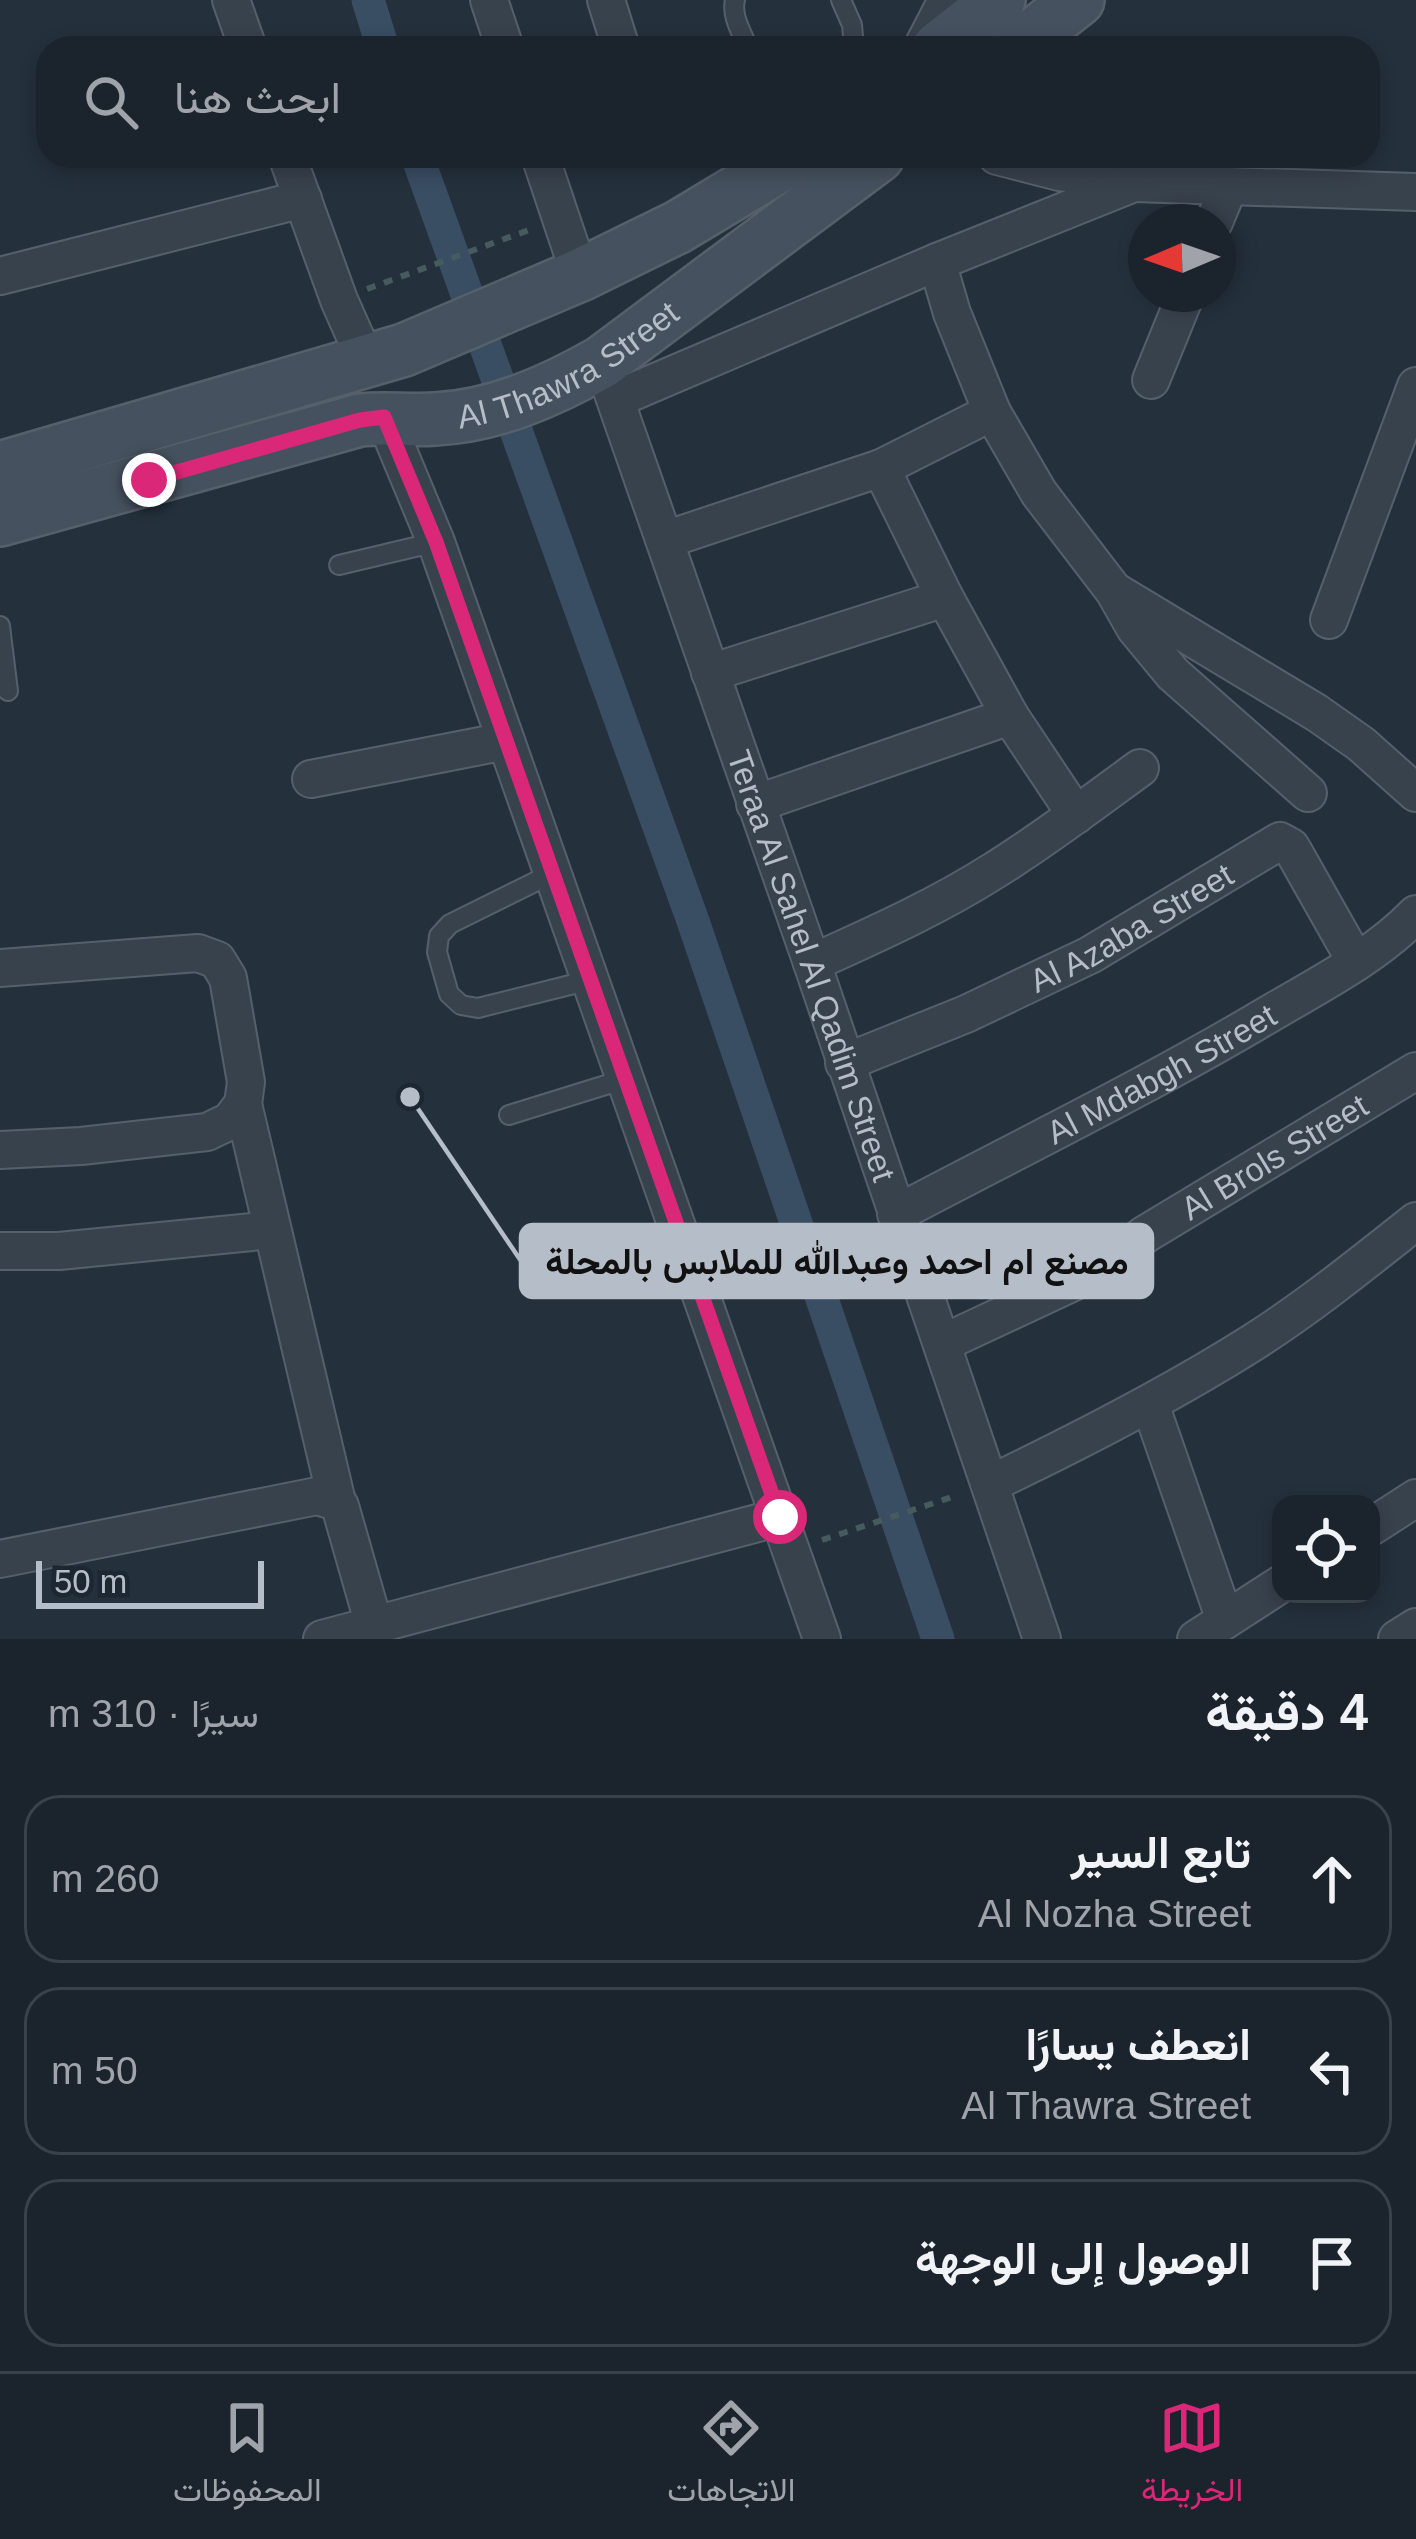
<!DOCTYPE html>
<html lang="ar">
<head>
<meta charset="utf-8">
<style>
	:root { --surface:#1b242d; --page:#283039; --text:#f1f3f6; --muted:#a0a4aa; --line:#394149; --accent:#db2777 }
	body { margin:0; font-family:Arial,Vazirmatn,sans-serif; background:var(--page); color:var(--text); direction:rtl }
	.controls { position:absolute; right:36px; bottom:36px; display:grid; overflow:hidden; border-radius:24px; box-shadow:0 6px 18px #0003 }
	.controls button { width:108px; height:108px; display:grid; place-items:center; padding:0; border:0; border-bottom:3px solid var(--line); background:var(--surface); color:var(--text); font:60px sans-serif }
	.compass { position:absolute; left:1128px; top:204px; width:108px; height:108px; border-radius:50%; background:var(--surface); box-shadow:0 6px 18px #0003; rotate:268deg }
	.scale { position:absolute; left:36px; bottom:30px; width:228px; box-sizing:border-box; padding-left:12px; border:6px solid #b4bdc8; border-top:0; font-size:33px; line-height:42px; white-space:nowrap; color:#b4bdc8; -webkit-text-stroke:9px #1d2732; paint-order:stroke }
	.stop { position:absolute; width:36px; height:36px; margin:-27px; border:9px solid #db2777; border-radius:50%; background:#fff }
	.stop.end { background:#db2777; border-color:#fff; box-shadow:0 3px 12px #0008 }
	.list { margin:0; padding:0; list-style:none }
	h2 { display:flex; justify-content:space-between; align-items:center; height:156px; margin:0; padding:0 48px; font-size:51px }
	h2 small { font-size:39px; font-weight:400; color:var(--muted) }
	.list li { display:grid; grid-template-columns:78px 1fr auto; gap:36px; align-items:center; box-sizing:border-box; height:168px; margin:0 24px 24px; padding:0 24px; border:3px solid var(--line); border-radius:36px }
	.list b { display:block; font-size:45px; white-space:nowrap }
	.list p { margin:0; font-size:39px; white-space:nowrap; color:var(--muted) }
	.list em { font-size:39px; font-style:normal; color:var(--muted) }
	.icon { flex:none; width:66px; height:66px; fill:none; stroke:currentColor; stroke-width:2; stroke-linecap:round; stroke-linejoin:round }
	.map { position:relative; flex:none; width:1416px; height:1639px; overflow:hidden; direction:ltr }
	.search { position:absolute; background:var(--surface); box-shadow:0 6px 18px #0003; left:36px; right:36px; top:36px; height:132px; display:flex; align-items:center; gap:30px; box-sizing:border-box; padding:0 42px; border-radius:36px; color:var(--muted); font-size:45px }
	.sheet { height:732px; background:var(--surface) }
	nav { display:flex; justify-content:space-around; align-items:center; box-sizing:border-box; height:168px; border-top:3px solid var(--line); background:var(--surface); font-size:33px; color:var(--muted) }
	nav a { display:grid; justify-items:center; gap:6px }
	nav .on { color:var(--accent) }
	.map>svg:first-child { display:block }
</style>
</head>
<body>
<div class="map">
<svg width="1416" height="1639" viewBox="0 0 1416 1639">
	<rect width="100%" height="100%" fill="#24303c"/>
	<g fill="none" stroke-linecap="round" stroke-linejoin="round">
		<g stroke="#394d63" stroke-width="33">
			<polyline points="368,0 383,48"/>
			<polyline points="417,156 693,921 938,1639"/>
		</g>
		<defs>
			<g id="service">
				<path d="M735,0C731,16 742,33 748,48"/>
				<polyline points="841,0 852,25 854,48"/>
				<polyline points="339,565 436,542"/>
				<polyline points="0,626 8,691"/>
				<polyline points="553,873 450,924 439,936 437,952 449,994 461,1005 478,1008 590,980"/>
				<polyline points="509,1115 625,1079"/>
			</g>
			<g id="minor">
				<polyline points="231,0 248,48"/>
				<polyline points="489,0 505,48"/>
				<polyline points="606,0 621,48"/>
				<polyline points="922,48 947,0"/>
				<polyline points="287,156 339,300 366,361"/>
				<polyline points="540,156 580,275"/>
				<polyline points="997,156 1059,172 1134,183 1416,192"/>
				<polyline points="1214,222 1229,186"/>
				<polyline points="937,262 952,313 992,412 1039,493 1114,591 1135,628 1173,674 1308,793"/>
				<polyline points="0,276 303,199"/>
				<path id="s1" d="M602,362L812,963L1042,1639"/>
				<polyline points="1151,380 1186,294"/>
				<polyline points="616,399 937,262 1134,183"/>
				<polyline points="384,417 436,542 822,1639"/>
				<polyline points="881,468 945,598 1010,716 1076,815"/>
				<polyline points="665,540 881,468 992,412"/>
				<polyline points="1116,592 1317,713 1361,744 1416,793"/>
				<polyline points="1329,620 1416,386"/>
				<polyline points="710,673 945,598"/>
				<polyline points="311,779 506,741"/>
				<polyline points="755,804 1010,716"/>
				<path d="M812,963C874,935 937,907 995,870C1045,839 1092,803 1140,768"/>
				<polyline points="0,968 198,953 217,960 228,978 246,1082 243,1104 230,1121 207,1132 81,1146 0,1150"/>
				<path id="s2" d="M844,1063L966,1014L1090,955L1280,841L1291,847L1356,962"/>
				<polyline points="243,1104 337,1502"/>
				<path id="s3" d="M896,1214C1021,1148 1150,1085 1271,1013C1322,983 1375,956 1416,914"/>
				<polyline points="0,1251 59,1251 272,1230"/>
				<path id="s4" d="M943,1343L1080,1279L1110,1262L1144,1235L1416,1071"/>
				<polyline points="1150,1404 1225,1620"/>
				<path d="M990,1484C1080,1441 1168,1396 1252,1343C1310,1306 1363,1263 1416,1221"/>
				<polyline points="1371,1527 1416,1498"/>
				<polyline points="0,1559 317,1496 337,1502 340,1506 374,1625"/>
				<polyline points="322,1639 780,1517"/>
				<polyline points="1196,1639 1281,1584"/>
				<polyline points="1397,1639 1416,1627"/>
			</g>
			<g id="secondary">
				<polyline points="938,48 999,0"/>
				<polyline points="1017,48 1078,0"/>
				<polyline points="0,468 404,350 580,275 678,227 796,156"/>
				<path id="s5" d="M0,520L360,420C386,417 410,421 435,419C495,416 551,391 602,362L878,156"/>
			</g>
		</defs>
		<use href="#service" stroke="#56606b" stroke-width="22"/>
		<use href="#minor" stroke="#56606b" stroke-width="40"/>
		<use href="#secondary" stroke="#56606b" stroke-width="56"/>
		<g stroke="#465b5d" stroke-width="6" stroke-dasharray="9 9" stroke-linecap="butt">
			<polyline points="367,289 529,230"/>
			<polyline points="822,1540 958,1495"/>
		</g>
		<use href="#service" stroke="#38424d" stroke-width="18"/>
		<use href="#minor" stroke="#38424d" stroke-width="36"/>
		<use href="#secondary" stroke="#46515f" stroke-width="51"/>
	</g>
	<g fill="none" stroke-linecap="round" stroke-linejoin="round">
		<polyline stroke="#db2777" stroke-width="15" points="149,480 360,420 384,417 436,542 780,1517"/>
	</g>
	<g text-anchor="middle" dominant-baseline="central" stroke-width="9" stroke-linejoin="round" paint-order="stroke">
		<g font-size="33" fill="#b4bdc8" stroke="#1d2732">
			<text stroke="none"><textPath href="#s5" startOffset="594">Al Thawra Street</textPath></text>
			<text stroke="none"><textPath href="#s2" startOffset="318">Al Azaba Street</textPath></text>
			<text stroke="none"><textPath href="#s1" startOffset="639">Teraa Al Sahel Al Qadim Street</textPath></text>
			<text stroke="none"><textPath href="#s3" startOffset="300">Al Mdabgh Street</textPath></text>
			<text stroke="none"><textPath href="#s4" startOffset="381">Al Brols Street</textPath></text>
		</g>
	</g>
	<path fill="none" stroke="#b4bdc8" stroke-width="4.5" d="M410 1097L521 1261"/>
	<circle fill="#b4bdc8" stroke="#1d2732" stroke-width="4.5" cx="410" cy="1097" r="12"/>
	<rect fill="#b4bdc8" stroke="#b4bdc8" stroke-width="4.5" x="521" y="1225" width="631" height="72" rx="12"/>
	<g font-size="36" text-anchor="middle" font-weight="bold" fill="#111">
		<text x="837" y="1274">مصنع ام احمد وعبدالله للملابس بالمحلة</text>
	</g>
</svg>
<div class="controls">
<button><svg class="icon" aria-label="locate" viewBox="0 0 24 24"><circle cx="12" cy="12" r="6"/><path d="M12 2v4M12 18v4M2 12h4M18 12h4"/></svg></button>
</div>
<svg class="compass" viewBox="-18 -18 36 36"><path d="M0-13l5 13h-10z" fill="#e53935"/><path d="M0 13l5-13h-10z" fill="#a0a4aa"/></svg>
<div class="scale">50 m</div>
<div class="stop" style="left:780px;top:1517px"></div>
<div class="stop end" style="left:149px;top:480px"></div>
<div class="search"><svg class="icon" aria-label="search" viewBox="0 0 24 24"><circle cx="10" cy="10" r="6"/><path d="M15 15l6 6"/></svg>ابحث هنا</div>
</div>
<section class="sheet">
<h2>4 دقيقة<small>سيرًا · 310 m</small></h2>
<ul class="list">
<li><svg class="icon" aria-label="ahead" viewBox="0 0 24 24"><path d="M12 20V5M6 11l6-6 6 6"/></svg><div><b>تابع السير</b><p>Al Nozha Street</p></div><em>260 m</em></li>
<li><svg class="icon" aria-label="left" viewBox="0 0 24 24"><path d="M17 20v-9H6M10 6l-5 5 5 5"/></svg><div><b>انعطف يسارًا</b><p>Al Thawra Street</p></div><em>50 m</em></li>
<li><svg class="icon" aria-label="arrive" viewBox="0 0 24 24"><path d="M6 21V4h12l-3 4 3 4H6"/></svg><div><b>الوصول إلى الوجهة</b></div></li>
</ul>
</section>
<nav>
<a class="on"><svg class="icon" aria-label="map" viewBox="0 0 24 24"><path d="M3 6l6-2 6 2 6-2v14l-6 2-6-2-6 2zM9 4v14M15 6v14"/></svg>الخريطة</a>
<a><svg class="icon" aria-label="directions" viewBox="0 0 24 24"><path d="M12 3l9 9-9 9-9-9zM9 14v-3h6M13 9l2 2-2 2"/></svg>الاتجاهات</a>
<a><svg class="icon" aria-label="saved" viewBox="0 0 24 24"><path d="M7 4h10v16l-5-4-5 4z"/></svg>المحفوظات</a>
</nav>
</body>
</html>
